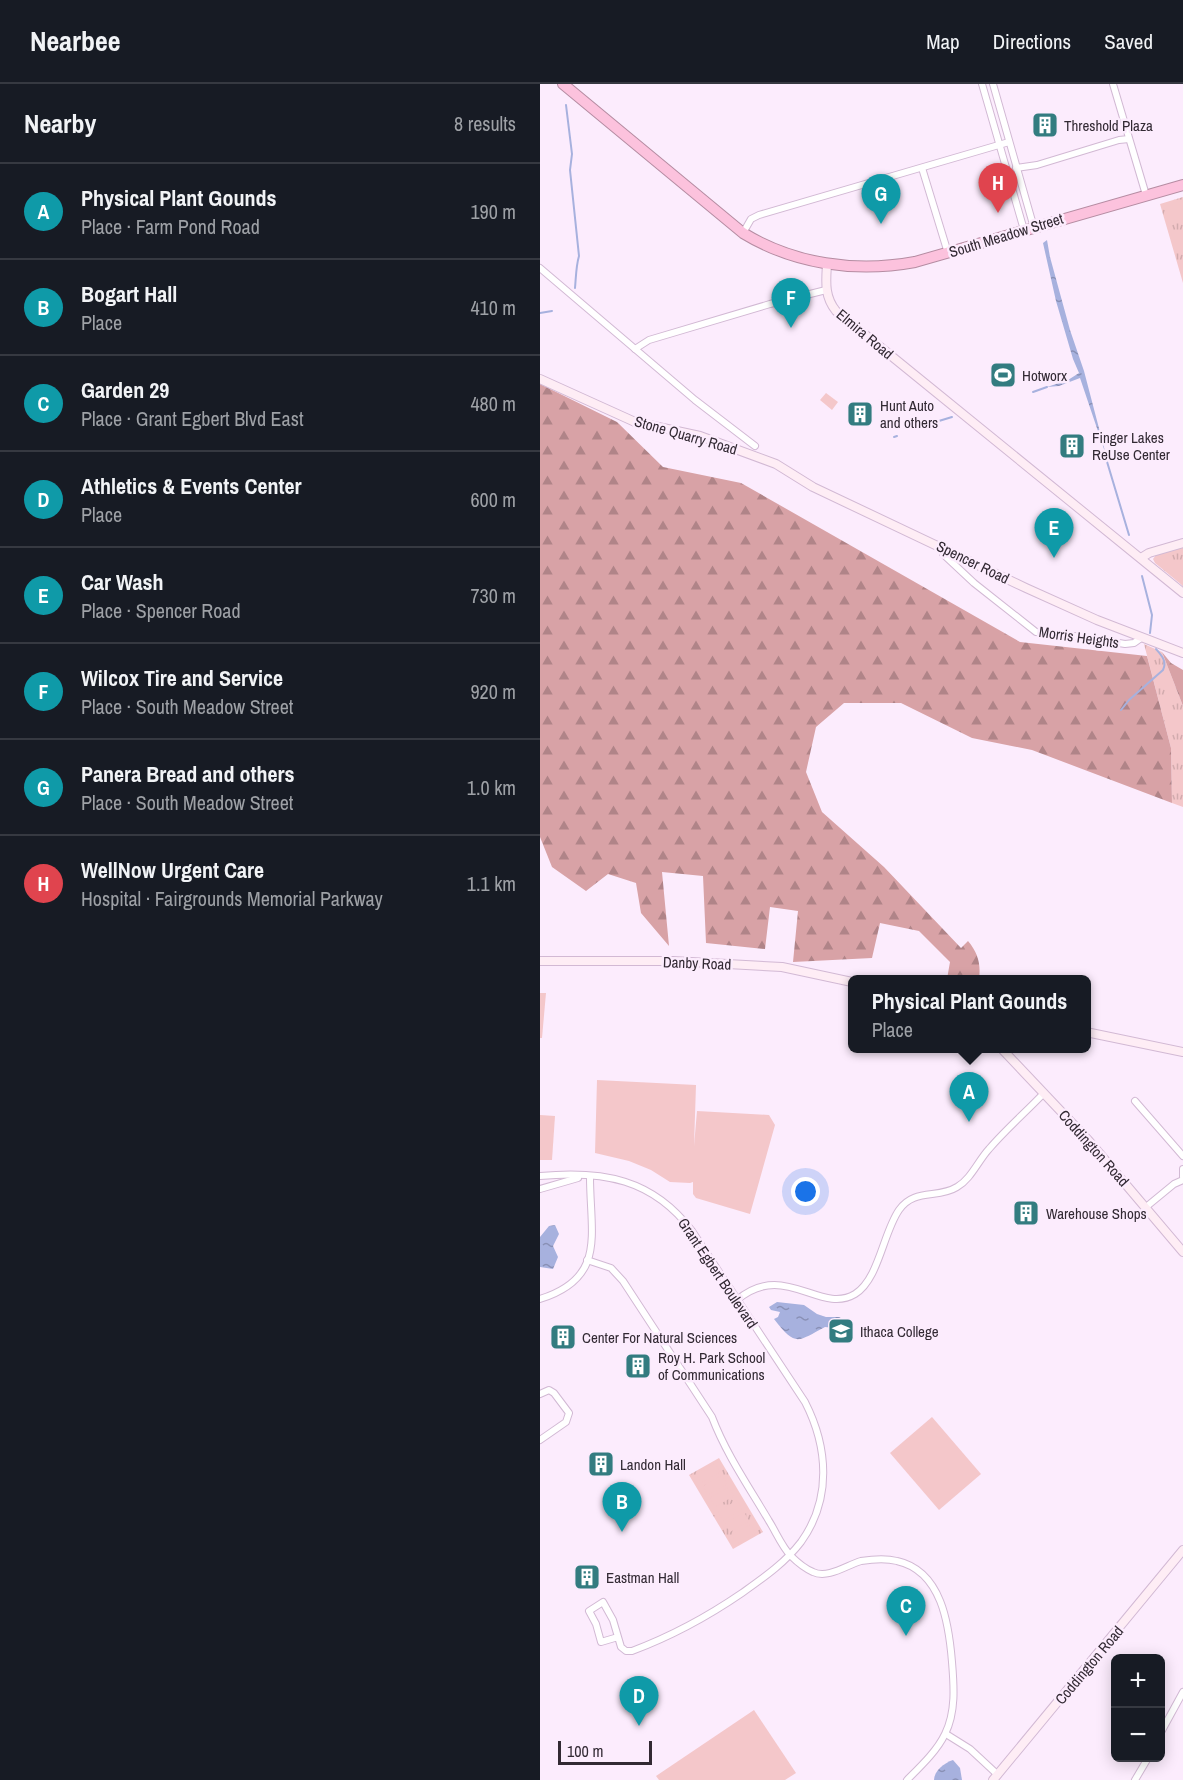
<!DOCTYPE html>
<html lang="en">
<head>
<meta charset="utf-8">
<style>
	:root { --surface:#171b24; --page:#242831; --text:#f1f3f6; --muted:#9ea1a6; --line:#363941; --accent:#1a73e8 }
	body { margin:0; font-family:"Archivo Narrow",sans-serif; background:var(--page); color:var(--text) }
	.controls { position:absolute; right:18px; bottom:18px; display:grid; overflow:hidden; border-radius:9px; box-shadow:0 3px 15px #0003 }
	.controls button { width:54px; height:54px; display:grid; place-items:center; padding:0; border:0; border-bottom:2px solid var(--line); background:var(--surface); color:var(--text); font:30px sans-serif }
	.scale { position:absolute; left:18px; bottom:15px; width:94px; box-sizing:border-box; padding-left:6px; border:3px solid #322933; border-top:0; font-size:16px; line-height:21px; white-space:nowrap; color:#322933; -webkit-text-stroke:4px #fcecfd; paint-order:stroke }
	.you { position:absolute; left:266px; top:1108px; width:21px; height:21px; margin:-15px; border:4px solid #fff; border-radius:50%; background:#1a73e8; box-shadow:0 0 0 9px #1a73e833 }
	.badge { display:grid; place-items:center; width:39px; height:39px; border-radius:50%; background:var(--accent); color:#fff; font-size:20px; font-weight:700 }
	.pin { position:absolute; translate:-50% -50px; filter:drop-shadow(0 2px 3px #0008) }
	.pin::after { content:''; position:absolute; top:32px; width:21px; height:18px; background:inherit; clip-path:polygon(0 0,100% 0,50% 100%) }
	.popup { position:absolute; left:308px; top:891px; width:243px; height:78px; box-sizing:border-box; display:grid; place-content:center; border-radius:9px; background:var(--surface); filter:drop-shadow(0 2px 4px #0005); font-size:20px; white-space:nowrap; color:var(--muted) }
	.popup b { font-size:22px; color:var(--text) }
	.popup::after { content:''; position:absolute; left:50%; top:100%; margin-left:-12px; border:12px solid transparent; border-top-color:var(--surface) }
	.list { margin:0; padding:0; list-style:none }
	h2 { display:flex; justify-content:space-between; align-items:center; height:78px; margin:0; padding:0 24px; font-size:26px }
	h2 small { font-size:20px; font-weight:400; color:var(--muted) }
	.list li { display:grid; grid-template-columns:39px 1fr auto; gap:18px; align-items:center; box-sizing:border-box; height:96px; padding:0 24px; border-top:2px solid var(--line) }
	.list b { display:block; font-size:22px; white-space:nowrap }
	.list p { margin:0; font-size:20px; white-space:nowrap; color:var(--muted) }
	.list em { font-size:20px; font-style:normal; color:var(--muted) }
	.map { position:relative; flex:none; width:643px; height:1696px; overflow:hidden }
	header { display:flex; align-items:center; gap:36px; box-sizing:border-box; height:84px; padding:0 30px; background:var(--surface); border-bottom:2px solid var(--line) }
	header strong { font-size:28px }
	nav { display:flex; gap:33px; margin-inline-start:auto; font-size:21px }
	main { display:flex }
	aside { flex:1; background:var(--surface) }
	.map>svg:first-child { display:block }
</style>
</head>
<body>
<header>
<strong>Nearbee</strong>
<nav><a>Map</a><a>Directions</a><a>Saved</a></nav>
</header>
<main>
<aside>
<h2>Nearby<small>8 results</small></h2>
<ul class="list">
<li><span class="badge" style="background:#0f9aa8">A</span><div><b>Physical Plant Gounds</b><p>Place · Farm Pond Road</p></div><em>190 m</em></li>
<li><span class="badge" style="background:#0f9aa8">B</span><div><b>Bogart Hall</b><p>Place</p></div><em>410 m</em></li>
<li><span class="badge" style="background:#0f9aa8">C</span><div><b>Garden 29</b><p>Place · Grant Egbert Blvd East</p></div><em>480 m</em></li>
<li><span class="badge" style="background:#0f9aa8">D</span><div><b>Athletics &amp; Events Center</b><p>Place</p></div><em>600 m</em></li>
<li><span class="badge" style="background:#0f9aa8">E</span><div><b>Car Wash</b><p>Place · Spencer Road</p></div><em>730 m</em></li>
<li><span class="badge" style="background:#0f9aa8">F</span><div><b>Wilcox Tire and Service</b><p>Place · South Meadow Street</p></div><em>920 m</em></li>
<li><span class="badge" style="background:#0f9aa8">G</span><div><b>Panera Bread and others</b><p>Place · South Meadow Street</p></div><em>1.0 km</em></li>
<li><span class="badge" style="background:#e0444e">H</span><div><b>WellNow Urgent Care</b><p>Hospital · Fairgrounds Memorial Parkway</p></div><em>1.1 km</em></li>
</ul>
</aside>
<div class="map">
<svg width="643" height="1696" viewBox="0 0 643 1696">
	<defs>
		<pattern id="grass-tufts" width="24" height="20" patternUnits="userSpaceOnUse" patternTransform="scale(1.5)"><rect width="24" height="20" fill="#f4c7ca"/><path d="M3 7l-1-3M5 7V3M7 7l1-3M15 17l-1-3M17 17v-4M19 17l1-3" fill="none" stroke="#d2abae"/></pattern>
		<pattern id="forest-firs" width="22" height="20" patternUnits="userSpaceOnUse" patternTransform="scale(1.5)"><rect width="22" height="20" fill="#d8a2a6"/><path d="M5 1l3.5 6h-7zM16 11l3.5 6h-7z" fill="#b08488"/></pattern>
		<pattern id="water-ripples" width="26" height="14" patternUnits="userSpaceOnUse" patternTransform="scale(1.5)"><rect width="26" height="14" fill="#a7b1de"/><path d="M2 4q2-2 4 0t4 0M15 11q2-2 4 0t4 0" fill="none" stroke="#8990b5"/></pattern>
	</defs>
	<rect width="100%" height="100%" fill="#fcecfd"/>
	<g fill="url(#grass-tufts)">
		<polygon points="643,113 643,199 620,120"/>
		<polygon points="643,463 643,502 615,479 613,475 616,471"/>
		<polygon points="604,560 622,568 643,622 643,723 632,719 631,664"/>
		<polygon points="179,1374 223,1448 193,1465 149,1391"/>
	</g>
	<g fill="url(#forest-firs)">
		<path d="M0,300L77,338L123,383L201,399L480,558L607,572L631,664L632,719L492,666L432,654L361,619H304L276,643L266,688L282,728L344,783L421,864L428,857C438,869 441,880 439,895H407L410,878L379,847L340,839L332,874L253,878L258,827L230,823L225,865L166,859L163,792L122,788L129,862L101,829L96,799L68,790L46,807L12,783L0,753Z"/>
		<polygon points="622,568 631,579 643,586 643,622"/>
	</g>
	<g fill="#f4c7ca">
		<polygon points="286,309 298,318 292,326 280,316"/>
		<polygon points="0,909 6,909 2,954 0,954"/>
		<polygon points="57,996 156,1001 154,1062 157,1027 229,1031 235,1041 210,1130 156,1114 153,1110 153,1098 150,1099 130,1098 111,1086 89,1077 55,1069"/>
		<polygon points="0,1031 15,1032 12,1076 0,1076"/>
		<polygon points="392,1333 441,1390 399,1426 350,1369"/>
		<polygon points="175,1379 180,1388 161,1399 156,1390"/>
		<polygon points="182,1391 187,1400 168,1411 163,1402"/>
		<polygon points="189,1403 194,1412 175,1423 170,1414"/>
		<polygon points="197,1416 202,1425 183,1437 178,1428"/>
		<polygon points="204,1428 209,1437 190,1448 185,1440"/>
		<polygon points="211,1440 216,1449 197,1460 192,1451"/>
		<polygon points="214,1626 256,1689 245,1696 119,1696 116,1692"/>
	</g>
	<g fill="url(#water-ripples)">
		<polygon points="507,156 510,173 530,246 544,287 566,371 540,294 519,302 507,303 528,296 539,289 533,275 516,217 503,159"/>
		<polygon points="15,1141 19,1150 13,1162 18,1173 13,1185 0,1183 0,1153 9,1142"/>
		<path d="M237,1218L264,1221L277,1230L286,1233H299L313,1241V1244C304,1249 294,1243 285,1243C258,1257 256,1264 234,1235L238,1233L240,1228L231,1226L229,1223Z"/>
		<path d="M413,1676L420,1684L422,1696H394C394,1687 404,1679 413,1676Z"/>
	</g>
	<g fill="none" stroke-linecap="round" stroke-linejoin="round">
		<g stroke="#a7b1de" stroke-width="2">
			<path d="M26,21L32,70L30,86L39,172C36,182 36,193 35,204"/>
			<polyline points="0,229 12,227"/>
			<polyline points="493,308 507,303"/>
			<polyline points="389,340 412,333"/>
			<polyline points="354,353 357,352"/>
			<polyline points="565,371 589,451"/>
			<polyline points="602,492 612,531 610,549"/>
			<path d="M581,626L589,616L623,586C627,577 622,572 616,565"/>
		</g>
		<defs>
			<g id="street">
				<polyline points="442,0 484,146"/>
				<polyline points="453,0 494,144"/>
				<polyline points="573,0 606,111"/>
				<polyline points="382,84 408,169"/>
				<polyline points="476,84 497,81 579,56 589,55"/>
				<polyline points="203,149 211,135 219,131 469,58"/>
				<polyline points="0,184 155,316 215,362"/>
				<polyline points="95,265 109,256 230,220 286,206"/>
				<polyline points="403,464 403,470 434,499 496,548 543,553 585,560 594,559 601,554"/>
				<polyline points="595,1017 643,1072"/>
				<polyline points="643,1085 643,1093"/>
				<path d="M0,1092C63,1086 113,1095 152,1147L265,1318C288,1363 292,1415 261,1458C245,1479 223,1494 202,1509C167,1533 132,1552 92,1567H86L81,1563L73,1536L63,1518L49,1527L56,1540L61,1558L78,1553"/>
				<polyline points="0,1105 38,1094"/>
				<polyline points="606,1123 634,1100 643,1096"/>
				<path d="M47,1176L71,1184L83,1197L172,1333C186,1370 209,1403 229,1437C236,1448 242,1463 251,1472C257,1478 266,1485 273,1488C288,1495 307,1481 321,1477C333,1475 346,1474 357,1477C402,1487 409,1541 412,1578C414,1602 416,1628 405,1650C397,1667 380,1683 367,1696"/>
				<path d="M0,1215C67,1194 50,1150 50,1093"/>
				<path d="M197,1216C244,1176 280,1231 315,1210C339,1195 343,1149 359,1126C374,1104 398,1115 417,1103C431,1095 438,1077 449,1065C466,1045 486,1028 504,1009"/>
				<polyline points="0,1310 9,1306 14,1309 29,1329 26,1338 0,1356"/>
				<polyline points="406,1650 430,1665 458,1691"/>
				<polyline points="620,1650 643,1608"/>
				<polyline points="595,1696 608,1674"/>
			</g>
			<g id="secondary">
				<path d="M287,180C286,197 284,212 296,227L643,509"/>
				<polyline points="0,295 95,338 160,352 236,380 273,403 486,504 557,536 643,569"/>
				<polyline points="601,474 609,469 643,459"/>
				<polyline points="0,877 133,877 242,883 312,898"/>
				<polyline points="546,948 643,968"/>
				<polyline points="461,964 549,1057 643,1168"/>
				<polyline points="453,1696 643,1466"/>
			</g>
			<path id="highway" d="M23,0L203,149C254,180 315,189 375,178L643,101"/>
		</defs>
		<use href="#street" stroke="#d2b9d4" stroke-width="8"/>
		<use href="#secondary" stroke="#d2b9d4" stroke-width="10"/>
		<use href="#highway" stroke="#b58ca2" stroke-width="12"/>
		<use href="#street" stroke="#fff" stroke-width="6"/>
		<use href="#secondary" stroke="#feedf5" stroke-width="8"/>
		<use href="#highway" stroke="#fcc2dd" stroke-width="10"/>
	</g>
	<defs>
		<symbol id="building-square" viewBox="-11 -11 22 22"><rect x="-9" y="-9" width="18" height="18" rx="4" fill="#337c80" stroke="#fcecfd"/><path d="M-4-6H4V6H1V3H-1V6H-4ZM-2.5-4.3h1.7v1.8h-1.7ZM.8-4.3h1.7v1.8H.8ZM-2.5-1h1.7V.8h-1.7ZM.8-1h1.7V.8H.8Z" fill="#fff"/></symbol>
		<symbol id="stadium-square" viewBox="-11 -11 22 22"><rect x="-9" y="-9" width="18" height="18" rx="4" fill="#337c80" stroke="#fcecfd"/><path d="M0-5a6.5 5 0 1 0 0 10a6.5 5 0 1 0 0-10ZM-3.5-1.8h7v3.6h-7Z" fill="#fff"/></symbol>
		<symbol id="university-square" viewBox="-11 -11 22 22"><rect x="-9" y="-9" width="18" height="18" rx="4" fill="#337c80" stroke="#fcecfd"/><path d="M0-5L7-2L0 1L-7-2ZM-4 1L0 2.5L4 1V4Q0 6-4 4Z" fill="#fff"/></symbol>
	</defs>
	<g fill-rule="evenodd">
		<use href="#building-square" x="490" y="26" width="30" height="30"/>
		<use href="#stadium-square" x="448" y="276" width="30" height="30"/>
		<use href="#building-square" x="305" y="315" width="30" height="30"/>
		<use href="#building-square" x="517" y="347" width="30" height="30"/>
		<use href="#building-square" x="471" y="1114" width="30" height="30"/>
		<use href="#university-square" x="286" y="1232" width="30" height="30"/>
		<use href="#building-square" x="8" y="1238" width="30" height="30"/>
		<use href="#building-square" x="83" y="1267" width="30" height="30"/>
		<use href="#building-square" x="46" y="1365" width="30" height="30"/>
		<use href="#building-square" x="32" y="1478" width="30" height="30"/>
	</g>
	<g text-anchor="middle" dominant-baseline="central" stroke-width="5" stroke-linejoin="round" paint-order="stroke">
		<g font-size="15" fill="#322933" stroke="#fcecfd" text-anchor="start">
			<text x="524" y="41">Threshold Plaza</text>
			<text x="482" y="291">Hotworx</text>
			<text x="340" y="321">Hunt Auto<tspan x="340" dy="17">and others</tspan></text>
			<text x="552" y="353">Finger Lakes<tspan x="552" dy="17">ReUse Center</tspan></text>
			<text x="506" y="1129">Warehouse Shops</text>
			<text x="320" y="1247">Ithaca College</text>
			<text x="42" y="1253">Center For Natural Sciences</text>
			<text x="118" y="1273">Roy H. Park School<tspan x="118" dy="17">of Communications</tspan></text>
			<text x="80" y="1380">Landon Hall</text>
			<text x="66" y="1493">Eastman Hall</text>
		</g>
		<g font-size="15" fill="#322933" stroke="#fcecfd">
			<text transform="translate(466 151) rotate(-17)">South Meadow Street</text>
			<text transform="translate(325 250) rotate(40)">Elmira Road</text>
			<text transform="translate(146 351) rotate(16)">Stone Quarry Road</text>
			<text transform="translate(433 478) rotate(26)">Spencer Road</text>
			<text transform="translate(539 553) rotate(8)">Morris Heights</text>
			<text transform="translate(157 879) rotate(2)">Danby Road</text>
			<text transform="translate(554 1064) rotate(48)">Coddington Road</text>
			<text transform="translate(178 1189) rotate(56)">Grant Egbert Boulevard</text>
			<text transform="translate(549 1581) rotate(-50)">Coddington Road</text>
		</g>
	</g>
</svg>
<div class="controls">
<button>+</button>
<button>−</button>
</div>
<div class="scale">100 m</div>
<div class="you"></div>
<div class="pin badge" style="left:429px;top:1038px;background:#0f9aa8">A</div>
<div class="popup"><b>Physical Plant Gounds</b>Place</div>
<div class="pin badge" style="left:82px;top:1448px;background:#0f9aa8">B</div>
<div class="pin badge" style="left:366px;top:1552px;background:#0f9aa8">C</div>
<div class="pin badge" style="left:99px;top:1642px;background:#0f9aa8">D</div>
<div class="pin badge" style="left:514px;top:474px;background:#0f9aa8">E</div>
<div class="pin badge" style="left:251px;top:244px;background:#0f9aa8">F</div>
<div class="pin badge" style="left:341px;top:140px;background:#0f9aa8">G</div>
<div class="pin badge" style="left:458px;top:129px;background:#e0444e">H</div>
</div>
</main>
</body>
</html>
